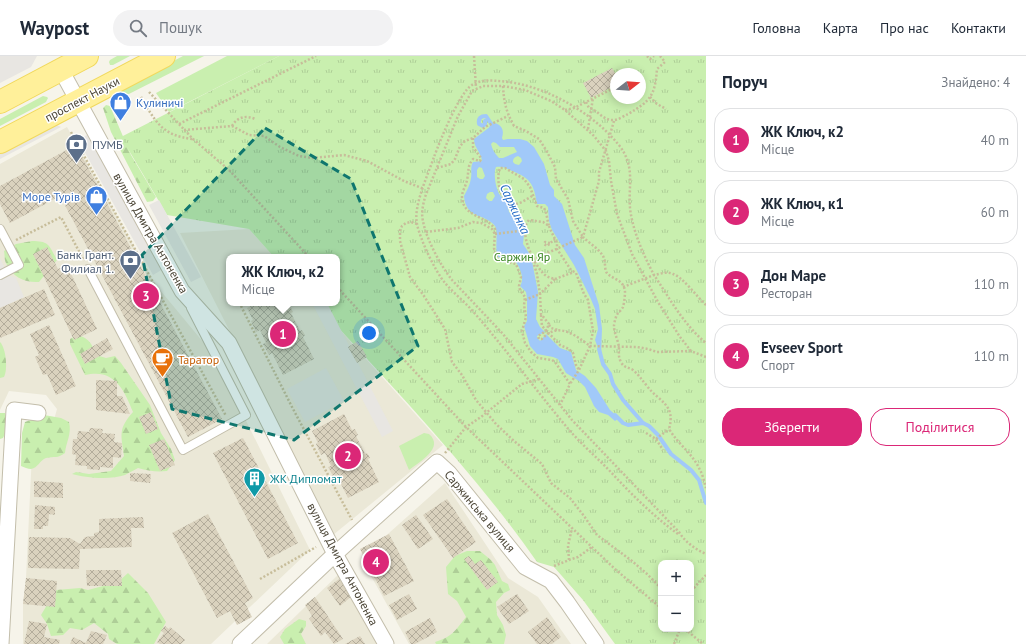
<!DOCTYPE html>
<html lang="uk">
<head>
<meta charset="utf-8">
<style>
	:root { --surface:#fff; --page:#f2f2f3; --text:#1f2937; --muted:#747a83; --line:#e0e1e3; --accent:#db2777 }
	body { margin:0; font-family:"PT Sans",sans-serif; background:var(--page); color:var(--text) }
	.controls { position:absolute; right:12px; bottom:12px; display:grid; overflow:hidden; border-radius:8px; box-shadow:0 2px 10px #0003 }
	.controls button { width:36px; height:36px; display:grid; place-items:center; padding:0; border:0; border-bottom:1px solid var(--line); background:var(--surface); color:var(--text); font:20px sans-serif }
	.compass { position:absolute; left:610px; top:12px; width:36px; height:36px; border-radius:50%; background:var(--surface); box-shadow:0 2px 10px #0003; rotate:73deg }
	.you { position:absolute; left:369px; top:277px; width:14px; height:14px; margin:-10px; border:3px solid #fff; border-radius:50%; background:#1a73e8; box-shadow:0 0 0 6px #1a73e833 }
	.badge { display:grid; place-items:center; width:26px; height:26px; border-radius:50%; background:var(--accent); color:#fff; font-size:13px; font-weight:700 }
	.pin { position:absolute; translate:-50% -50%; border:2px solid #fff; box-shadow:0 1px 4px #0006 }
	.popup { position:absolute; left:226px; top:198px; width:114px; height:52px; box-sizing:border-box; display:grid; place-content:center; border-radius:8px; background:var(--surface); filter:drop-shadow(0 1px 3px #0005); font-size:13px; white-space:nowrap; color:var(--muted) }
	.popup b { font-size:15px; color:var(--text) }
	.popup::after { content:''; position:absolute; left:50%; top:100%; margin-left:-8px; border:8px solid transparent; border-top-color:var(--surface) }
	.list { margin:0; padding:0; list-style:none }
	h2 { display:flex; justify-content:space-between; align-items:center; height:52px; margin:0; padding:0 16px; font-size:17px }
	h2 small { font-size:13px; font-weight:400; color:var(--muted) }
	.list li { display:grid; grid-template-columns:26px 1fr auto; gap:12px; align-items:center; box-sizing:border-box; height:64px; margin:0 8px 8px; padding:0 8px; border:1px solid var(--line); border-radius:16px }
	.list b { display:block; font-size:15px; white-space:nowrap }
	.list p { margin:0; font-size:13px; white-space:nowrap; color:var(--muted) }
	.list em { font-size:13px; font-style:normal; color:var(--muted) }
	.actions { display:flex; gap:8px; padding:12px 16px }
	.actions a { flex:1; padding:9px 0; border:1px solid var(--accent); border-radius:16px; text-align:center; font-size:14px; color:var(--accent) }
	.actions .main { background:var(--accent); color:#fff }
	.icon { flex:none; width:22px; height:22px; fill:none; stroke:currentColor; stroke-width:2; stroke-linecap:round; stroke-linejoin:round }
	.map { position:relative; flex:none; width:706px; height:588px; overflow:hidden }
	header { display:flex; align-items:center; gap:24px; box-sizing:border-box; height:56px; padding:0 20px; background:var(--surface); border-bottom:1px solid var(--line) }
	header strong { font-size:19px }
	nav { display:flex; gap:22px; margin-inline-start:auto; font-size:14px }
	.search { width:280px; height:36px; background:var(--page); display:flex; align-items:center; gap:10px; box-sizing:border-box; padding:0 14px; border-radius:22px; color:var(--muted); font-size:15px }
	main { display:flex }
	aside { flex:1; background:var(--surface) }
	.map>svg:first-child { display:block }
</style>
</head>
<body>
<header>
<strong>Waypost</strong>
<div class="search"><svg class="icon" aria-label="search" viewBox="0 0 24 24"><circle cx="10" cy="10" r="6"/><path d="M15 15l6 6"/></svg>Пошук</div>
<nav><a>Головна</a><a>Карта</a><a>Про нас</a><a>Контакти</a></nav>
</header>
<main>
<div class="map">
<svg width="706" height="588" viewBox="0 0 706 588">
	<defs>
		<pattern id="forest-firs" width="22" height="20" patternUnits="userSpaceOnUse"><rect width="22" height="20" fill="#c9efaf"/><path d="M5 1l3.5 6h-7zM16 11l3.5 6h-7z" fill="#aece97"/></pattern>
		<pattern id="park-tufts" width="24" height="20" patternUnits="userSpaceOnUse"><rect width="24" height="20" fill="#c9efaf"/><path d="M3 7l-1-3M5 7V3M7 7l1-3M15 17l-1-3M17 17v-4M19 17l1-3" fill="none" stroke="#aece97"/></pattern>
		<pattern id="building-cross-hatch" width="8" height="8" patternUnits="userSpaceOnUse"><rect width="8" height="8" fill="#dad2be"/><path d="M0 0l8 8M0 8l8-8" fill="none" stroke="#b3ac9b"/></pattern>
	</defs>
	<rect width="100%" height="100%" fill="#f6f4ea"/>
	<g fill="#ebe8d7">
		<polygon points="67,71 155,228 213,298 310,494 211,588 23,588 23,548 26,522 33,377 52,371 57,353 46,339 9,335 0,354 0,108"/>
		<polygon points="249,173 274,201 229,201 229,247 316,247 443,389 333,479 180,177"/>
		<polygon points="445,427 508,522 538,541 571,588 409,588 361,502"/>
		<polygon points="340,517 380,588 267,588"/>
	</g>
	<g fill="#c9efaf">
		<polygon points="117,0 130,0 113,9 110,9 109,6 110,4"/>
		<polygon points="183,0 204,0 113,46 109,39"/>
		<polygon points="227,0 279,0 169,56 156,37"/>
		<polygon points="43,40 47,41 48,42 46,46 0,70 0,63"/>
		<path d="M424,377L429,378C445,392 419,406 409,414L399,390Z"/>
	</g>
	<g fill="url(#forest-firs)">
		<polygon points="106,49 110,50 131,99 156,141 153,145 147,146 111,76 103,52"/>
		<path d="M32,185C49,185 49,189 57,204L39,226C25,227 12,221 6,207C4,204 5,199 4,195L16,188Z"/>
		<path d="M78,279C90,283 92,288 96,299L106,302L115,300L121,307L150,349L161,377L171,393L175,404L167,415C157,416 148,415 138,412C134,414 129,417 125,419C111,424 85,422 72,418L76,416L89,418L111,415L124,400C121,378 118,373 133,356C124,333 114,312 85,319L70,288V283Z"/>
		<path d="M0,286C6,292 8,313 4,321L0,322Z"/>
		<polygon points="0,357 5,357 8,372 3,382 0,383"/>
		<path d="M44,359L61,362L69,366C72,378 66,386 65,397C57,403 55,400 46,402C40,404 38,412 31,413C28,413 24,411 21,410L22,377L25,366Z"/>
		<path d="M467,495H480L491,504L495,509L502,525L508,528L510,534L504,537L496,546L497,559L503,569L506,579L504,588H436L435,586C452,581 455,575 466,561L457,545L448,538L446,511L455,500Z"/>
		<polygon points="128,517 148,537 166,566 154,588 117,588 109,583 108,578 94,567 82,574 70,572 63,579 51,580 47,568 41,559 56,534 80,532 88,534 118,526"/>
		<polygon points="299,563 306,565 306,570 301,578 306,588 284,588 280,581 285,573"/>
	</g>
	<path fill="url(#park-tufts)" fill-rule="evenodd" d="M279,0H706V588H615L583,544L554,511L537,506C473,414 391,330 316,247H337V201H274L249,173L167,159L121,81ZM616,18H640V42H616ZM661,507H691V573H661Z"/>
	<g fill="#e8e6e2">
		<polygon points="0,0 37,0 31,11 0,27"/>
		<polygon points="53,67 61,71 0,103 0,95"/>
		<polygon points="87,79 163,213 153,219 78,84"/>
		<polygon points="159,144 201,221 191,226 149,149"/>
		<polygon points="0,202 8,219 16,222 24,241 0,252"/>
		<polygon points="312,247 327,247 393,375 382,381"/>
		<polygon points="326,312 344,345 305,366 287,333"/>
	</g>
	<path fill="#a1c9f9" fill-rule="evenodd" d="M495,67C503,70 504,75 502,82L503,84L508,83H520L527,85L534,91L544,108L550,129L554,134V140L562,148L575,189L584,202L599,249L602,273L601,300L595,284L598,273L595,253L590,241L574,209L552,174L549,165L548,151L545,148H537C534,129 531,122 512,115C506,112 503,110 496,111C493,117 496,134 500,139C502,142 505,144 507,146L509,156L512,159L517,161L522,168L524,178L523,188L531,200L538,236L536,263L540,271L545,276L537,280V281L540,285L546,278L560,292L571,296L576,314L585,320L596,332L610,354L619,362L615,365L608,359L599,356L594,350L585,331L579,325L566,317L558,303L553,301L537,298L530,290L524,270L527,265V242L526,236L520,230C525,223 520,211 515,205L498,201C494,191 499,176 495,170C485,157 466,164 464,140C467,134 470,129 471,122C472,116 470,111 473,106L482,105C481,96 474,92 474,83ZM493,86L496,87L500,91H514L517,96L503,102H499C495,98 492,93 491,88ZM518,100L521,102L522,105L519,109L515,108L513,106C513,102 515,101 518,100ZM479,111L482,112L485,120L483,123H480L477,121V114ZM490,136H493L495,140L492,145H489L486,142L487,138Z"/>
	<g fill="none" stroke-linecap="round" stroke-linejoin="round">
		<g stroke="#a1c9f9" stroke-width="4">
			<path d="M485,65V68L483,70L479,68C478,62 481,60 486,60L492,69L491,74"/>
			<polyline points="599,293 603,308 610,318 613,328 623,344 643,367"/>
			<polyline points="615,359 623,367 628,369 643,367 649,370 658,379 671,398 691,414 699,424 706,447"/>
		</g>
	</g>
	<g fill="url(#building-cross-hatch)">
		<polygon points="612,12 616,19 616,29 591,42 583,27"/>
		<polygon points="76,89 222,363 188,381 60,140 10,167 0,148 0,130"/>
		<polygon points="47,191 58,213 67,209 97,273 74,284 33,198"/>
		<polygon points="44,233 55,259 0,282 0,252"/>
		<polygon points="257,247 285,247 287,251 290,250 293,256 291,257 300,275 302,274 305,279 303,281 314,303 283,319 272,297 269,299 263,288 266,287 260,274 256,276 251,265 253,264 247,252"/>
		<polygon points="49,269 76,330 56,339 47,318 43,319 35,301 39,299 30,278"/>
		<polygon points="107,282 113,293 85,308 80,298"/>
		<polygon points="358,285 367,301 357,307 348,291"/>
		<polygon points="96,324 117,325 117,340 122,340 130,358 96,354"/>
		<polygon points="151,356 158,373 146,378 139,361"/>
		<polygon points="344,358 352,374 355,373 358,379 356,380 365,398 367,397 370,402 368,403 379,426 348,442 337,420 334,422 328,411 331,410 325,397 321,399 316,388 318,387 312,375"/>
		<polygon points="90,372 103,373 102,377 115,378 114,386 122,387 121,402 113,401 113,412 100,411 100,414 87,413 87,410 75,409 76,399 72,398 73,383 77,383 78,375 89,376"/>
		<polygon points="243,382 298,487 268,503 213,397"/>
		<polygon points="164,383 175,409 160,415 149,389"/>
		<polygon points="130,417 151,418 150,427 130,425"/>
		<polygon points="34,425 63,427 63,442 34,441"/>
		<polygon points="447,443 476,486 453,502 423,459"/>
		<polygon points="35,449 55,451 55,459 49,458 48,470 43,470 43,473 34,473"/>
		<polygon points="208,458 253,542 245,547 252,561 237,569 230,555 217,562 172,477"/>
		<polygon points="416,459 433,483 418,493 402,469"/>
		<polygon points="143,461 144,472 131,472 132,491 80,493 79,513 28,512 29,481 70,482 80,488 85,481 94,480 94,477 99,476 99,463"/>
		<polygon points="389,478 414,525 384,540 360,493"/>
		<polygon points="469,500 475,508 481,504 498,526 487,534 464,503"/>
		<polygon points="86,514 121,514 122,530 87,530"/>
		<polygon points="26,522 57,525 55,551 23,548"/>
		<polygon points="339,523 352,540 340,550 327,532"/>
		<polygon points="409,538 417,553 397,564 389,549"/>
		<polygon points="517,538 529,555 509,568 497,551"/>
		<polygon points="315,541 343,583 334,588 325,576 321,580 309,563 312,560 305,549"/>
		<polygon points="547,561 561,581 552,588 537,588 528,576"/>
		<polygon points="430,562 437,576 415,588 411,588 405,576"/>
		<polygon points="29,565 47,568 44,581 60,584 59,588 24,588"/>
		<polygon points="165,570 169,573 170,571 185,584 181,588 160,588 157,586 164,577 161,575"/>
		<polygon points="91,575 107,579 103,588 70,588 73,581 86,587"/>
		<polygon points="360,580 365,588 345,588"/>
	</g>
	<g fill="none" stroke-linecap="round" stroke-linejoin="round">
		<defs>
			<g id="service">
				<polyline points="0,173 19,209 0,219"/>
				<polyline points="88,213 183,394 246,359 191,252"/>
			</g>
			<g id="minor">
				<polyline points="61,14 182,235 229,287 335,498 386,588"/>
				<polyline points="1,588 14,354 38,357"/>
				<polyline points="240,588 335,498 437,406 449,417 525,511 551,525 567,546 596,588"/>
			</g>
			<g id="primary">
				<polyline points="0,46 87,0"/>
				<polyline points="0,86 164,0"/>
			</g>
		</defs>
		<use href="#service" stroke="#c3beab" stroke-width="10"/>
		<use href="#minor" stroke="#c3beab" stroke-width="17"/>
		<use href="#primary" stroke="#f1d95d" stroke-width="24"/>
		<g stroke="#c7bd9a" stroke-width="2.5" stroke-dasharray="2 2" stroke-linecap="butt">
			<polyline points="474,0 476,32"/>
			<polyline points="647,0 650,3 654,0"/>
			<path d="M503,30C504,47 506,55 514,70L526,75L534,80L539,83L546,94L555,111L556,123L568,143L573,165L583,181L534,203"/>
			<polyline points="149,36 193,83 229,114 309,201"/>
			<path d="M141,41C155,65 162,80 193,83"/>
			<polyline points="650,41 657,48 666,53"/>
			<path d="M586,46L589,52C598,54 603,65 614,64C618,64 624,60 628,58C651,45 655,39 657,13L665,6L660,0"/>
			<polyline points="565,54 574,52 616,31"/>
			<path d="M614,65L599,116V125L583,181C589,187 598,192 603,200C606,205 604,214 607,217C613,224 624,223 625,236C625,240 624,248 623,251C621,255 617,257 616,261C615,264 614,268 614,270C614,277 618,284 619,291C619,296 618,301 621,306C624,312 628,311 633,314C639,319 642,324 647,330C659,346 676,348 669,373C678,388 693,398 700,414C703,419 704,426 706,432"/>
			<polyline points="179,68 316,0"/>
			<path d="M232,70C237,61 246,59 255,63"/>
			<polyline points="588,73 593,42"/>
			<polyline points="184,74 232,70 249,79 264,80 280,91 299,100 312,102 344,99 367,105 404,125 424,133"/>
			<polyline points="71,76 226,360"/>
			<path d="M473,82V91L481,102L480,105L473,103C467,110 469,116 467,124C466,129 463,134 462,139C461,161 486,159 495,173L494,192L495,197L498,203L516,208L521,221L519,230L520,234L525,241L524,249L526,261L522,275L525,287L531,296L538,302L552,304L555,306L570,328L560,349"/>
			<polyline points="437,112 451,108 455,103 460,90 465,85 473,82 485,71 508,60"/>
			<path d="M532,140C527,143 519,149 512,148C499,144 496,122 500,112H505L524,123L530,131L537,150L544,152C547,157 547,164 549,170L543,166L529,164C518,175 533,206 542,216C545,220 550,222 555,223L540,238L541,258L549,268L546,275L538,280L539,283H542C558,265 575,279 590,290L579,314L570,328"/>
			<polyline points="417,168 411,166 406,167 402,170 400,174 400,185 410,221 424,240 445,273 452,306 462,319 476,344 496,368 514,385 542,408 551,427 570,442 584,460 597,479 632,505 646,517 661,532"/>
			<polyline points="549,170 551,175 557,187 557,193 571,214 576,217 584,238 588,244 593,275 590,290 637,291 648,293 657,296 691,295"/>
			<polyline points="426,176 458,172 473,166 481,167 492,173 495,178"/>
			<polyline points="495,178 526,174"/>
			<polyline points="16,184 61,161 84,205"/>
			<polyline points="550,187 545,186 544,188 547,190 555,183"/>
			<polyline points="555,223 574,216"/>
			<polyline points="337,231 466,371 616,514 661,552"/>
			<path d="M623,231L654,219C670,243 684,269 706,287"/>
			<polyline points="525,244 540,238 537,218 531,199"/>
			<polyline points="241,250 292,351 352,464"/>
			<polyline points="541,259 542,270 560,289 569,293 573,297 576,309 579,314"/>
			<polyline points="549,269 551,272 558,274"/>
			<path d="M706,301L691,295L680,281L658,246L632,198L617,158L611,125L609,105L606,95L594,80L565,54L551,45L525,34L503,30H483L472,35L458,60L425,141C423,149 421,157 423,165C426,183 441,210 452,224L503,278L572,364L679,476C685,486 695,493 706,498"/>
			<polyline points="646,377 656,383 663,394"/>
			<polyline points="656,383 669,373"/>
			<polyline points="445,397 466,371 481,361 522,328 539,323"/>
			<path d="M678,478C652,459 630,437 608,413C594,399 578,385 565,369C540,339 517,308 492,278C485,269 477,260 469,251C461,243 452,235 445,227C435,215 420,183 417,168C413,150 428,119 434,101C440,85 459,37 472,29C479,24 490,24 498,25C541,27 591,55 618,88C638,112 626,133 631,159C635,180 644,200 654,219C660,218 667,215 673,218C683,221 697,241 706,249"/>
			<polyline points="569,504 568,490 572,472"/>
			<polyline points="554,510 569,504 578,501 592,491"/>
			<polyline points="260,523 316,491"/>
			<polyline points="691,535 706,519"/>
			<polyline points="685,573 703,588"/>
			<polyline points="674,588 680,573"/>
		</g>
		<use href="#service" stroke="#fff" stroke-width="8"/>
		<use href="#minor" stroke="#fff" stroke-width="15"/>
		<use href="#primary" stroke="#fff09a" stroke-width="22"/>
	</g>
	<path fill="#0f766e" fill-opacity="0.2" stroke="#0f766e" stroke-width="3" stroke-dasharray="8 5" stroke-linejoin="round" d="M265,72L351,123L418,290L294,384L172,353L142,199Z"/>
	<defs>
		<symbol id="shop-pin" viewBox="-11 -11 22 30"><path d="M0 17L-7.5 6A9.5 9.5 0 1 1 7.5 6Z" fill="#3f7fe0" stroke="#fff"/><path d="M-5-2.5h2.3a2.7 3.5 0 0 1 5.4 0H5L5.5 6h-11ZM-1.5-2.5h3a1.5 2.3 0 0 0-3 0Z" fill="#fff"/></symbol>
		<symbol id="bank-pin" viewBox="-11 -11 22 30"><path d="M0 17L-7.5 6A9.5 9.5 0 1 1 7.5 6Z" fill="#5c6f8a" stroke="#fff"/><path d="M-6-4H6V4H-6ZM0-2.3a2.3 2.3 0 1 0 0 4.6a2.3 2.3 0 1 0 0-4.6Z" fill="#fff"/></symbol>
		<symbol id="cafe-pin" viewBox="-11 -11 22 30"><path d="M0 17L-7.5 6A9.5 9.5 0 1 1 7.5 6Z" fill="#e8710a" stroke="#fff"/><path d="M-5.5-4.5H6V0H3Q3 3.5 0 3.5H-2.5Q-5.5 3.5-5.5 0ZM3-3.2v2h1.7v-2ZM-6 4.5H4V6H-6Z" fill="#fff"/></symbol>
		<symbol id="building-pin" viewBox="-11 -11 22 30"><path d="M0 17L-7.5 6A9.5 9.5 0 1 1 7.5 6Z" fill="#0f9aa8" stroke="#fff"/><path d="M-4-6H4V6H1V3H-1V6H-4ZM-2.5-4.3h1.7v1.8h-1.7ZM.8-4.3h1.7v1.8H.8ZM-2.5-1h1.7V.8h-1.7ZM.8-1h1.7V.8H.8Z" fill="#fff"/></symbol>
	</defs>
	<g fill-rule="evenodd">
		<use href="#shop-pin" x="108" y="34" width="25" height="34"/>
		<use href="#bank-pin" x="64" y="76" width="25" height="34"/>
		<use href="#shop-pin" x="84" y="128" width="25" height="34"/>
		<use href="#bank-pin" x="118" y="192" width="25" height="34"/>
		<use href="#cafe-pin" x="150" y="290" width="25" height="34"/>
		<use href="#building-pin" x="242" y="410" width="25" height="34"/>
	</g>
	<g text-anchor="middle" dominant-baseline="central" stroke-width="3" stroke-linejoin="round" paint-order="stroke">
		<g font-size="12" fill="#4c4637" stroke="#fff">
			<text transform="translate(82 43) rotate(-28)">проспект Науки</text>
			<text transform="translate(151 177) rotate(60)">вулиця Дмитра Антоненка</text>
			<text transform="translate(480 455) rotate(50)">Саржинська вулиця</text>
			<text transform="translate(343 508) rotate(62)">вулиця Дмитра Антоненка</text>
		</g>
		<g font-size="12" fill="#366cbe" stroke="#fff" text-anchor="start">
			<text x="136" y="46">Кулиничі</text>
			<text x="80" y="140" text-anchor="end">Море Турів</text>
		</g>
		<g font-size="12" fill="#4e5e75" stroke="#fff" text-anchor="start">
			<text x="92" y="88">ПУМБ</text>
			<text x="114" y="198" text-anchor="end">Банк Грант.<tspan x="114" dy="14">Филиал 1.</tspan></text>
		</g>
		<g font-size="12" fill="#3a8622" stroke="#fff">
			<text x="522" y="200">Саржин Яр</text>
		</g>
		<g font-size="12" fill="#c56008" stroke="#fff" text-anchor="start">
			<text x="178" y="303">Таратор</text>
		</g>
		<g font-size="12" fill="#0d838f" stroke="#fff" text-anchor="start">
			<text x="270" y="422">ЖК Дипломат</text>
		</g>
		<g font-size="13" font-style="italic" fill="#226ac6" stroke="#fff">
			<text transform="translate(515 153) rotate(65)">Саржинка</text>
		</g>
	</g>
</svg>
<div class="controls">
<button>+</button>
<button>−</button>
</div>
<svg class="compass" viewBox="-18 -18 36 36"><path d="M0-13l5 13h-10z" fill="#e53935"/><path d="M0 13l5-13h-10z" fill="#747a83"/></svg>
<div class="you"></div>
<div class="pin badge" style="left:283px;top:278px">1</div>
<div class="popup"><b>ЖК Ключ, к2</b>Місце</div>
<div class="pin badge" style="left:348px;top:400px">2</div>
<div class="pin badge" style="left:146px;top:240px">3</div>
<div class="pin badge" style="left:376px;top:506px">4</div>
</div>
<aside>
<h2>Поруч<small>Знайдено: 4</small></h2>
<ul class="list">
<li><span class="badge">1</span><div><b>ЖК Ключ, к2</b><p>Місце</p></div><em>40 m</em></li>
<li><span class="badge">2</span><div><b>ЖК Ключ, к1</b><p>Місце</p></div><em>60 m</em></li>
<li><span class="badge">3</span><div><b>Дон Маре</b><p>Ресторан</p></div><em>110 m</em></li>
<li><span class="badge">4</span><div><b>Evseev Sport</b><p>Спорт</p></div><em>110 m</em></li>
</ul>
<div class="actions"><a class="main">Зберегти</a><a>Поділитися</a></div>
</aside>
</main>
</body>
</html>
